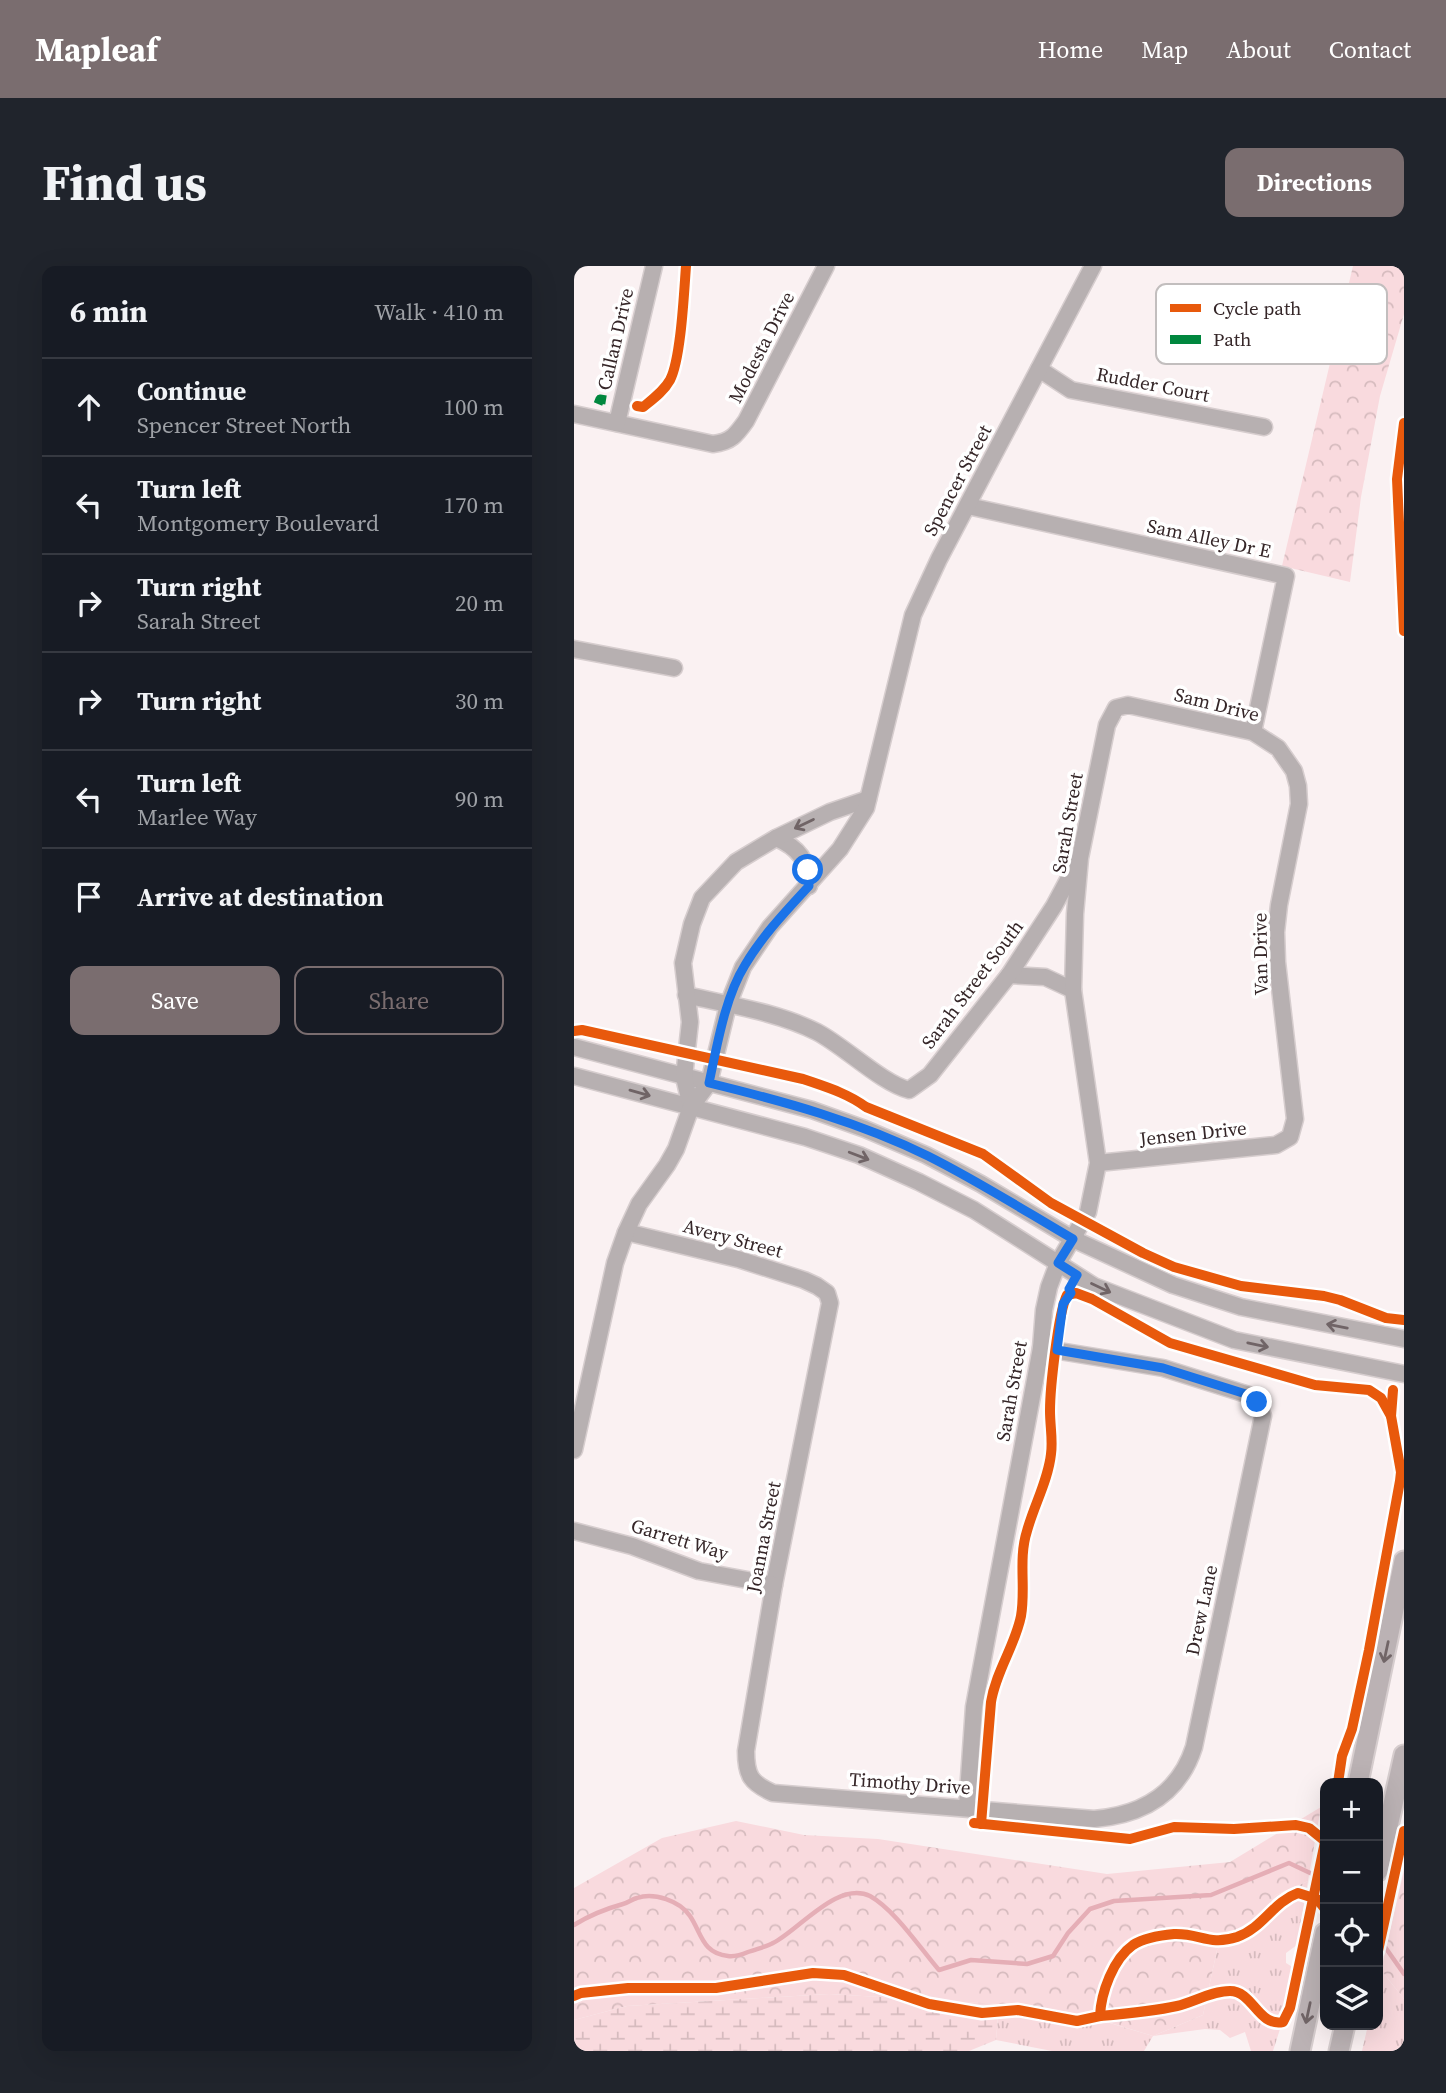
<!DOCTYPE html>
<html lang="en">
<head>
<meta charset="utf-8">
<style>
	:root { --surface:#171b24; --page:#20242c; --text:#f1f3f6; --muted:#9ea1a6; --line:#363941; --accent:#7a6d6f }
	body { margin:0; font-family:"Source Serif 4",serif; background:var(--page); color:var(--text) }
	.controls { position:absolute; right:21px; bottom:21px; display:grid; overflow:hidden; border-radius:14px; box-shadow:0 7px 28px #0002 }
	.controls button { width:63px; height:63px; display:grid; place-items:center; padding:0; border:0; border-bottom:2px solid var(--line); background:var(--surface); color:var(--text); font:35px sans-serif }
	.stop { position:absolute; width:21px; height:21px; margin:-16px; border:5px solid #1a73e8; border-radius:50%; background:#fff }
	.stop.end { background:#1a73e8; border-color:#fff; box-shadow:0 2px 7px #0008 }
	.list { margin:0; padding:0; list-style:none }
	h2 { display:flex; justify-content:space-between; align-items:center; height:91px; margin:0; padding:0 28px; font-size:30px }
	h2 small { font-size:23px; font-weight:400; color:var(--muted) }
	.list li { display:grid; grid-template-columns:46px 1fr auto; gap:21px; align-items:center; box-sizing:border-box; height:98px; padding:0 28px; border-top:2px solid var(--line) }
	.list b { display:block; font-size:26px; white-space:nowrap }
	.list p { margin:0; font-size:23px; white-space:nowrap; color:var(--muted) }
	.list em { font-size:23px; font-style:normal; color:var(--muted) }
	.actions { display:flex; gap:14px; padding:21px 28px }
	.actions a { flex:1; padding:16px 0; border:2px solid var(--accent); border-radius:14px; text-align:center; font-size:24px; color:var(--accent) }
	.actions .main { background:var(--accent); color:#fff }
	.icon { flex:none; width:38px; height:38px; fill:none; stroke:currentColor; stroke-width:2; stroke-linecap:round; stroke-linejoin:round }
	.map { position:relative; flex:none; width:830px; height:1785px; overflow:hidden; border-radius:14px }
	header { display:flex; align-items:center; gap:42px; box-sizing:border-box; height:98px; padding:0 35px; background:var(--accent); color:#fff }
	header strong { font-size:33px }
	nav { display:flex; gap:38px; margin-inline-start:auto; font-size:24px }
	.intro { display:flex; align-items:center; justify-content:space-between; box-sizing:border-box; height:168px; padding:0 42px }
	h1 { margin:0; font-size:49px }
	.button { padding:18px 32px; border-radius:14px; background:var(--accent); color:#fff; font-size:24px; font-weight:700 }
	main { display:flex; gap:42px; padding:0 42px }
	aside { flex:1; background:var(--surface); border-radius:14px; box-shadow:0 7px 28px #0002 }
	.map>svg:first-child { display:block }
</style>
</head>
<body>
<header>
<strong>Mapleaf</strong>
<nav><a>Home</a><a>Map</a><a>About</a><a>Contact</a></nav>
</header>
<div class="intro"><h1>Find us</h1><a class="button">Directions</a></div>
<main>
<aside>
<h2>6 min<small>Walk · 410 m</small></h2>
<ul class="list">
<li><svg class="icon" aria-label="ahead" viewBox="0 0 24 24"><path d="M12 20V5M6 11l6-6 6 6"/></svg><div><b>Continue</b><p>Spencer Street North</p></div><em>100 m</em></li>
<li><svg class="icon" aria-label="left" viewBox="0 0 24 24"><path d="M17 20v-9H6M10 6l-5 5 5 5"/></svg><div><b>Turn left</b><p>Montgomery Boulevard</p></div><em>170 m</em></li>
<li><svg class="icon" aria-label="right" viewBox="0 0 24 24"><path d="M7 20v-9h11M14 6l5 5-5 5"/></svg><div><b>Turn right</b><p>Sarah Street</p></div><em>20 m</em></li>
<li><svg class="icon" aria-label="right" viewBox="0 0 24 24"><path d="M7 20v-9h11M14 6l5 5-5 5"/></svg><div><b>Turn right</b></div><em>30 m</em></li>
<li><svg class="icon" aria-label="left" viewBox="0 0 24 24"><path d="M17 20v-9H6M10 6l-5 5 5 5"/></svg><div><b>Turn left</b><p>Marlee Way</p></div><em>90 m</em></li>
<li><svg class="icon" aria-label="arrive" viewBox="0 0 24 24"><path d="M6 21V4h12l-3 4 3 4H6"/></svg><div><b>Arrive at destination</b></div></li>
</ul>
<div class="actions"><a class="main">Save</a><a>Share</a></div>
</aside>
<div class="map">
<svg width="830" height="1785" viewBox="0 0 830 1785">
	<defs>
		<pattern id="grass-tufts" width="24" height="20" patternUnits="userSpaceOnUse" patternTransform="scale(1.75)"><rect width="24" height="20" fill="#f9dade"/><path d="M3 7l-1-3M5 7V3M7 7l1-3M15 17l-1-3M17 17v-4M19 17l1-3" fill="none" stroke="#d6bbbe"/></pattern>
		<pattern id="forest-crowns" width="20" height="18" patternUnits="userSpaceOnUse" patternTransform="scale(1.75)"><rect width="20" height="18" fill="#f9dade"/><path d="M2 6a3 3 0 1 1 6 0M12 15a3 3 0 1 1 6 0" fill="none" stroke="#d6bbbe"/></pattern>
		<pattern id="wetland-marsh" width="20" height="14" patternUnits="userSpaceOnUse" patternTransform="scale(1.75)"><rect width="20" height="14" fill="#f9dade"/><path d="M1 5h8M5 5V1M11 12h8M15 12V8" fill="none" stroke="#d6bbbe"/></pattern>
	</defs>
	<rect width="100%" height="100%" fill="#faf1f2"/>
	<g fill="url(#grass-tufts)">
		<polygon points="734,1615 723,1679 712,1687 712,1697 720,1702 712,1744 699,1785 677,1785 671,1766 656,1772 646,1764 631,1763 579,1770 570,1785 478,1785 422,1774 425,1738 458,1740 509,1749 579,1770 629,1749 643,1684 685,1649 702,1629"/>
		<polygon points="807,1704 830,1733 830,1785 788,1785 794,1759 804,1759 804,1719"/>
	</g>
	<g fill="url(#forest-crowns)">
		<polygon points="779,0 830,0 830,48 806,130 787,231 776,316 708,300"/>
		<polygon points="747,1541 734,1615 702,1629 686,1649 643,1684 629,1749 579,1770 510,1749 458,1740 255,1728 53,1740 0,1754 0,1622 88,1572 162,1555 230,1569 304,1573 533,1608 656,1596"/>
		<polygon points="830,1604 830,1733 807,1704"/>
	</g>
	<polygon fill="url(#wetland-marsh)" points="255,1728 425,1738 422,1774 395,1785 0,1785 0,1754 53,1740"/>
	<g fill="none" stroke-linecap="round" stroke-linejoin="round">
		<g stroke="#e5aeb6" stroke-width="4.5">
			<path d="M0,1659C16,1649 31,1643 49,1638C54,1637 58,1633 63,1632C80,1626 106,1635 116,1650C128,1668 128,1687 154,1690C161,1691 167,1689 174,1686C182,1683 192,1681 199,1677C225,1664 264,1614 296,1630C321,1644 346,1682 365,1704L397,1694L453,1698L479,1690L494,1667L516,1643L540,1635L637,1629L715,1597L751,1614"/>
			<polyline points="804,1671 830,1708"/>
		</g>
		<defs>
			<g id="minor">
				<polyline points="465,103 497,124 690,161"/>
				<path d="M0,148L139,178C157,176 162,169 172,155L252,0"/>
				<polyline points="43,157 80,0"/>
				<polyline points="394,240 712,310 679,466"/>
				<polyline points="0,383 100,402"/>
				<path d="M202,572C225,582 234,594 235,620"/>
				<polyline points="435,709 471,711 499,724"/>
				<path d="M112,729C155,739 203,746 243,766C270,780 309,818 335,824L356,809L435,709L480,640L503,597"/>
				<polyline points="0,781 238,844 291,863 352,889 407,918 499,973 599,1019 667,1041 830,1073"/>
				<polyline points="0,810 231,871 285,889 345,916 400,944 520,1020 660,1074 830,1108"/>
				<polyline points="117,841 110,811 116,756 109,697 118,658 128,632 162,596 202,572 256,546 294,533"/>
				<path d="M52,966L164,993L230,1014L243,1020L253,1027L256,1037L200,1319L172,1485C172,1510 177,1517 199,1527L520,1553C568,1549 605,1528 620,1481L689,1150L683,1136L675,1129L589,1102L467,1082"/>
				<polyline points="0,1184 41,997 52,966 65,938 93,899 102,883 117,841 135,817 154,739 169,701 196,661 266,583 292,542 339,349 365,293 519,0"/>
				<polyline points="0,1265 58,1280 125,1305 200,1319"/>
				<polyline points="393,1541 400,1441 467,1082 470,1044 475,1021 484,997 514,946 524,897 499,724 501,648 506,592 533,459 542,442 554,439 679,466 704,482 720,505 724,520 725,538 705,639 702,666 703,696 721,853 716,871 702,879 524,897"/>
			</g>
			<g id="major">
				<polyline points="784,1517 830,1295"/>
				<polyline points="804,1605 830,1489"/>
				<polyline points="726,1785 751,1667"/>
				<polyline points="765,1785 771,1759"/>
			</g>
		</defs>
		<use href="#minor" stroke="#d6cdce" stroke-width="19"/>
		<use href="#major" stroke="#d6cdce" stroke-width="23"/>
		<use href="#minor" stroke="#b7b0b1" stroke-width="16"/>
		<use href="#major" stroke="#bbb2b4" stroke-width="19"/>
		<polyline stroke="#00873e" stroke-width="9" stroke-dasharray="18 9" stroke-linecap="butt" points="24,138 26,133 32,134"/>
		<defs>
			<g id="cycleway">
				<path d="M63,140L69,141C79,133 90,125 96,114C107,93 110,26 112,0"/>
				<polyline points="830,157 823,213 830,365"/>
				<path d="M0,765L8,764L229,813C252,821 273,827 292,841L409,888L477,937L569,987L600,1001L667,1020L750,1030L766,1034L812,1052L830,1054"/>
				<polyline points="764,1517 768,1490 778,1463 795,1384 826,1215 827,1206 817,1150 819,1124"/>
				<polyline points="400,1557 556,1573 600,1561 660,1563 722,1559 735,1562 751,1575"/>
				<path d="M407,1558L417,1436C422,1405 441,1380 447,1350C452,1322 444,1293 453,1265C460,1239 474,1215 477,1188C479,1174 476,1160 476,1145C476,1123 484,1047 493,1029L502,1027L518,1033L596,1077L741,1119L795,1124L807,1132L817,1150"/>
				<polyline points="804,1685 830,1565"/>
				<path d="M0,1730L7,1727L54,1722H142L239,1707L270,1709L355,1738L408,1747L444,1744L503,1755L526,1750C527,1727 539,1693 559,1679C570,1672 588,1669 600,1668C626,1667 635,1680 663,1671C689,1662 699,1636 724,1627L743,1633L751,1643"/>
				<path d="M526,1750C549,1748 581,1745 603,1740C620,1736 638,1725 656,1725C679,1725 684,1761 709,1756L716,1742L751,1576"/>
			</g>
		</defs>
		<use href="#cycleway" stroke="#fff" stroke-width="15"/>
		<use href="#cycleway" stroke="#e8590c" stroke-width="10"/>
	</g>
	<defs><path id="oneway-shaft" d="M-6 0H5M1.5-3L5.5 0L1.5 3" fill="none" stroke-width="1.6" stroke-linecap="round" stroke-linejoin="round" transform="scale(1.75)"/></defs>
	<g stroke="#706466">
		<use href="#oneway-shaft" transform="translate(230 558) rotate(154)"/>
		<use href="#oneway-shaft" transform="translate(66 827) rotate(16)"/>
		<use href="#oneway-shaft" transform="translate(285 890) rotate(21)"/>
		<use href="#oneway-shaft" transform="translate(527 1022) rotate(25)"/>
		<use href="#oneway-shaft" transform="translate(763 1060) rotate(-169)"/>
		<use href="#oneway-shaft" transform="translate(684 1079) rotate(12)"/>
	</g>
	<g stroke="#716567">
		<use href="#oneway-shaft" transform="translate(812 1386) rotate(102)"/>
		<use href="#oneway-shaft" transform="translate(734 1747) rotate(102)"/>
	</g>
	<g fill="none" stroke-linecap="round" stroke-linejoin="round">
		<path stroke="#1a73e8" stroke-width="9" d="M234,604L235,620C212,645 189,669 171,699C151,731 143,780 135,817C209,835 285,856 354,890C404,915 451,945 499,973L484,997L503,1009L495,1023L497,1027L489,1038L483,1084L589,1102L675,1129L683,1136"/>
	</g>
	<g text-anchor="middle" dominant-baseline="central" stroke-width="7" stroke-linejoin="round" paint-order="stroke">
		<g font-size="19" fill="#352628" stroke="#fff">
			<text transform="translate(41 73) rotate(-77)">Callan Drive</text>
			<text transform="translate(187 81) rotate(-63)">Modesta Drive</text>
			<text transform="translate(579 118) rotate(11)">Rudder Court</text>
			<text transform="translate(383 214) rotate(-62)">Spencer Street</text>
			<text transform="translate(635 272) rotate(12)">Sam Alley Dr E</text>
			<text transform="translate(643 438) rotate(14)">Sam Drive</text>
			<text transform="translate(493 557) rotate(-80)">Sarah Street</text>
			<text transform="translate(686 688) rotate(-91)">Van Drive</text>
			<text transform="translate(398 718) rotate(-53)">Sarah Street South</text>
			<text transform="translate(619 867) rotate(-6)">Jensen Drive</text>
			<text transform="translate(159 972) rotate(15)">Avery Street</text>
			<text transform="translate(437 1125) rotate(-80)">Sarah Street</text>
			<text transform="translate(189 1271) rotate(-79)">Joanna Street</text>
			<text transform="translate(106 1273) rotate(17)">Garrett Way</text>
			<text transform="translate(627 1344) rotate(-78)">Drew Lane</text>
			<text transform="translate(336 1517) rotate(4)">Timothy Drive</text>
		</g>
	</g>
	<rect x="582" y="18" width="231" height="80" rx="10" fill="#fff" stroke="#c2bebe" stroke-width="2"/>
	<rect x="596" y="38" width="31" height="8" fill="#e8590c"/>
	<rect x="596" y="69" width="31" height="9" fill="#00873e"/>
	<g font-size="19" fill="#352628">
		<text x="639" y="49">Cycle path</text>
		<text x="639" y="80">Path</text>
	</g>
</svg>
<div class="controls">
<button>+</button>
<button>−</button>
<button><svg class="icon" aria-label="locate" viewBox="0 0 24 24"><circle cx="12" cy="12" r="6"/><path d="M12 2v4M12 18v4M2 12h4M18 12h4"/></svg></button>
<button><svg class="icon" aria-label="layers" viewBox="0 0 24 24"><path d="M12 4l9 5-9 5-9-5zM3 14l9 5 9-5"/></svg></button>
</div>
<div class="stop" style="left:234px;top:604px"></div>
<div class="stop end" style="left:683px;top:1136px"></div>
</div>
</main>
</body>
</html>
